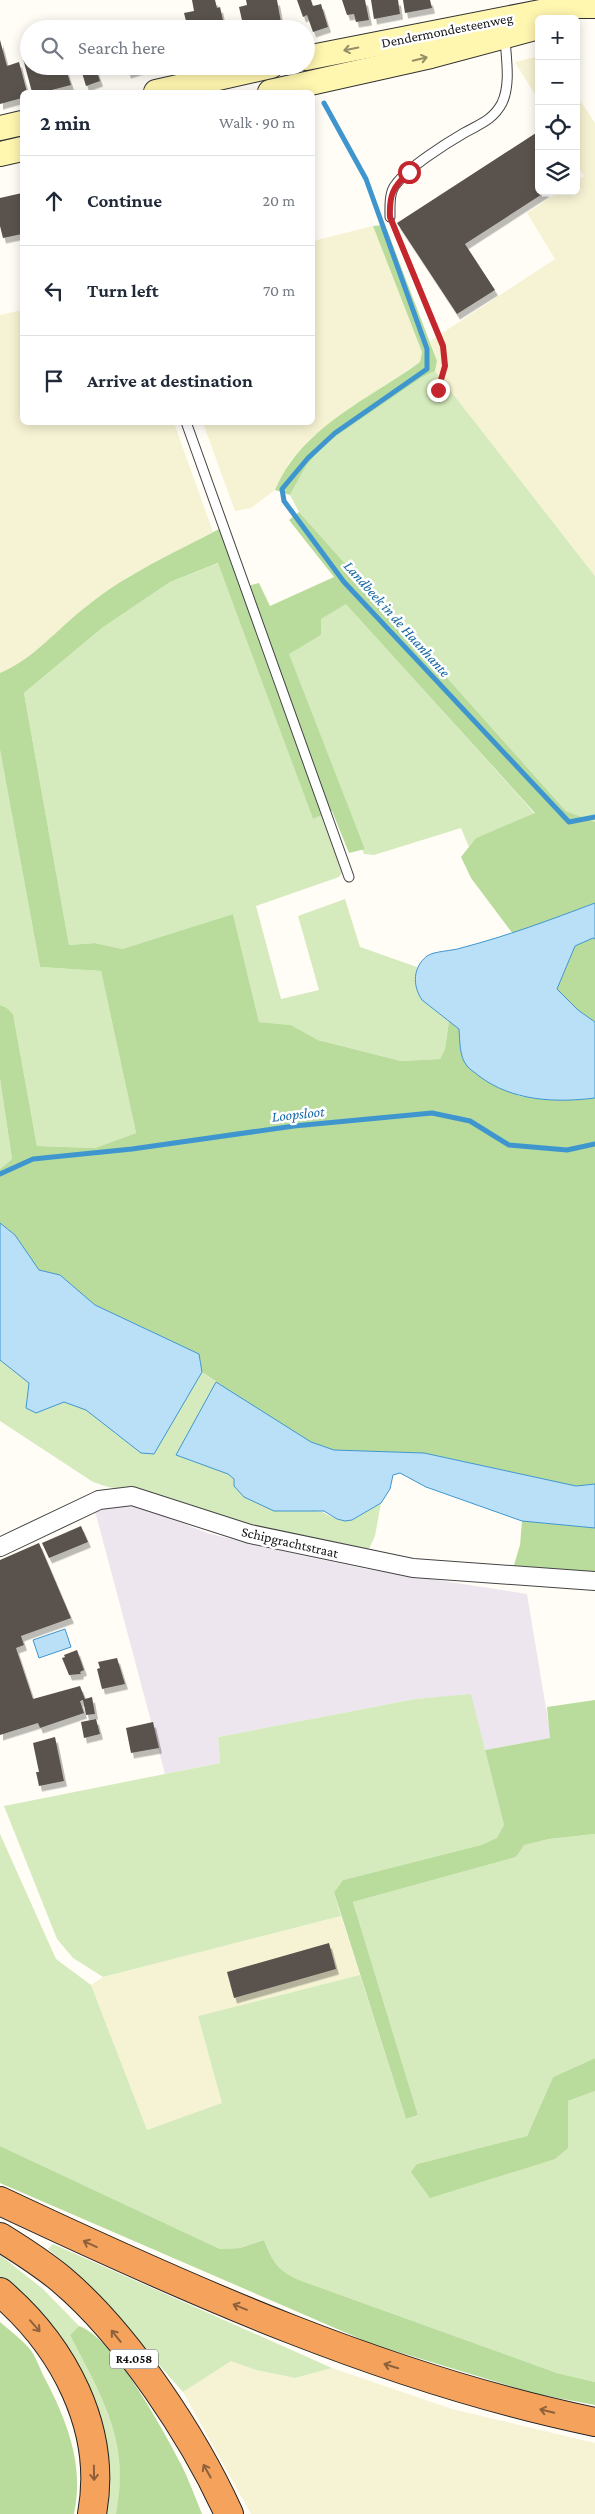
<!DOCTYPE html>
<html lang="en">
<head>
<meta charset="utf-8">
<style>
	:root { --surface:#fff; --page:#f2f2f3; --text:#1f2937; --muted:#747a83; --line:#e0e1e3 }
	body { margin:0; font-family:"Crimson Pro",serif; background:var(--page); color:var(--text) }
	.controls { position:absolute; right:15px; top:15px; display:grid; overflow:hidden; border-radius:8px; box-shadow:0 2px 12px #0003 }
	.controls button { width:45px; height:45px; display:grid; place-items:center; padding:0; border:0; border-bottom:1px solid var(--line); background:var(--surface); color:var(--text); font:25px sans-serif }
	.stop { position:absolute; width:15px; height:15px; margin:-11px; border:4px solid #c4262e; border-radius:50%; background:#fff }
	.stop.end { background:#c4262e; border-color:#fff; box-shadow:0 1px 5px #0008 }
	.list { margin:0; padding:0; list-style:none }
	h2 { display:flex; justify-content:space-between; align-items:center; height:65px; margin:0; padding:0 20px; font-size:21px }
	h2 small { font-size:16px; font-weight:400; color:var(--muted) }
	.list li { display:grid; grid-template-columns:32px 1fr auto; gap:15px; align-items:center; box-sizing:border-box; height:90px; padding:0 20px; border-top:1px solid var(--line) }
	.list b { display:block; font-size:19px; white-space:nowrap }
	.list em { font-size:16px; font-style:normal; color:var(--muted) }
	.icon { flex:none; width:28px; height:28px; fill:none; stroke:currentColor; stroke-width:2; stroke-linecap:round; stroke-linejoin:round }
	.map { position:relative; flex:none; width:595px; height:2514px; overflow:hidden }
	.search { position:absolute; background:var(--surface); box-shadow:0 2px 12px #0003; left:20px; top:20px; width:295px; height:55px; display:flex; align-items:center; gap:12px; box-sizing:border-box; padding:0 18px; border-radius:28px; color:var(--muted); font-size:19px }
	.panel { position:absolute; background:var(--surface); box-shadow:0 2px 12px #0003; left:20px; top:90px; width:295px; height:335px; border-radius:8px }
	.map>svg:first-child { display:block }
</style>
</head>
<body>
<div class="map">
<svg width="595" height="2514" viewBox="0 0 595 2514">
	<defs>
		<filter id="shadow"><feDropShadow dx="3" dy="5.5" stdDeviation="0" flood-color="#0004"/></filter>
	</defs>
	<rect width="100%" height="100%" fill="#fffdf5"/>
	<polygon fill="#eee6ef" points="128,1504 153,1511 207,1533 268,1548 366,1569 527,1594 551,1738 485,1750 470,1695 415,1699 218,1737 220,1763 165,1774 95,1511 114,1505"/>
	<g fill="#f6f3d4">
		<polygon points="539,56 539,101 515,62"/>
		<polygon points="576,94 595,123 595,576 435,371 437,361 430,341 555,259 527,213 560,191 576,191 576,181 584,176 576,164"/>
		<polygon points="373,226 422,352 420,362 341,414 308,441 289,463 275,490 251,508 235,511 203,423 312,422 313,241"/>
		<polygon points="22,310 22,422 174,423 213,532 128,577 15,667 0,673 0,315"/>
		<polygon points="341,1916 360,1975 198,2016 223,2103 147,2131 91,1985 103,1977"/>
		<polygon points="231,2360 256,2370 295,2378 332,2368 452,2409 595,2443 595,2514 251,2514 183,2392"/>
	</g>
	<g fill="#d5ebbd">
		<polygon points="435,371 595,576 595,822 566,811 299,512 290,495 306,466 326,443 421,378"/>
		<path d="M219,563L313,819L322,815L342,873L339,877L256,906L281,999L319,990L298,916L345,899L360,947L417,967C412,998 427,1004 449,1021L445,1049L440,1059L401,1061L318,1040L291,1025L259,1022L233,914L122,949L95,943L69,945L24,693L102,628L170,582Z"/>
		<polygon points="346,603 535,814 476,838 469,847 461,828 374,855 364,854 362,849 365,849 288,653 321,635 321,619"/>
		<polygon points="0,750 40,967 101,971 136,1133 95,1148 37,1146 13,1014 7,1008 0,1005"/>
		<polygon points="0,1079 12,1159 0,1169"/>
		<path d="M0,1360L29,1383L26,1408L36,1413L64,1402L86,1410L141,1453L154,1454L202,1372L216,1382L176,1455L228,1474L234,1479L314,1511C325,1511 328,1516 337,1519C352,1524 368,1510 381,1503L375,1536L369,1549L351,1548L297,1539L129,1490L108,1487L93,1482L0,1421Z"/>
		<polygon points="471,1694 504,1825 498,1838 481,1845 343,1880 334,1892 341,1916 103,1977 73,1958 57,1939 4,1806 220,1763 218,1737 415,1699"/>
		<path d="M0,1834L56,1959L91,1985L147,2130L222,2103L198,2016L360,1975L406,2119L418,2115L353,1902L516,1857L523,1845L549,1839L595,1834V2058L553,2077L527,2136L417,2164L568,2148V2101L595,2091V2382L557,2373L299,2280C277,2270 273,2262 264,2240L240,2248L220,2249L0,2146Z"/>
		<path d="M53,2244L332,2368L295,2378L256,2370L231,2361L183,2392C139,2343 100,2291 48,2249Z"/>
		<path d="M0,2255L43,2289L79,2326L70,2335C101,2396 131,2443 116,2514H104L106,2467L0,2279Z"/>
	</g>
	<g fill="#b9dc9c">
		<path d="M385,225L437,361L435,371L421,378L326,443L306,466L290,495L275,490C279,481 284,471 290,463C322,418 376,394 420,362L422,352L373,226Z"/>
		<path d="M299,512L566,811L595,822V903L513,934L471,878L461,857L476,838L535,813L346,604L321,619V635L289,654L365,849L349,853L332,811L313,819L218,563L170,582L102,628L24,693L69,945L95,943L122,949L233,914L259,1022L291,1025L318,1040L401,1061L440,1059L445,1049L449,1021L459,1029L461,1052L519,1096L556,1100L595,1098V1484L576,1486L424,1453L334,1450L311,1442L255,1408L202,1372L199,1354L95,1305L60,1275L39,1270L15,1235L0,1223V1169L12,1159L0,1079V1005L7,1008L13,1014L37,1146L95,1148L136,1133L101,971L40,967L0,750V673C34,659 58,628 87,606C126,574 174,553 219,529L244,587L259,583L270,606L334,577L289,520Z"/>
		<polygon points="593,938 595,939 595,1022 578,1010 557,989 575,946"/>
		<polygon points="522,1521 595,1528 595,1574 511,1575 520,1545"/>
		<polygon points="595,1700 595,1834 549,1839 524,1845 516,1857 353,1902 418,2115 406,2119 334,1892 343,1880 481,1845 497,1838 504,1825 485,1750 550,1738 547,1707"/>
		<polygon points="595,2058 595,2091 568,2101 568,2148 555,2159 430,2198 411,2172 417,2164 527,2136 553,2077"/>
		<path d="M0,2146L220,2249L240,2248L264,2240C273,2262 277,2270 299,2280L557,2373L595,2382V2405L536,2394L372,2344L0,2183Z"/>
		<path d="M0,2322C9,2330 20,2338 29,2348C35,2355 39,2366 43,2375C66,2418 85,2465 74,2514H0Z"/>
		<path d="M79,2326C113,2337 164,2431 181,2464C189,2480 195,2497 202,2514H116C131,2442 101,2396 70,2335Z"/>
	</g>
	<g fill="#b9e0f7" stroke="#3f96cf">
		<path d="M595,903V939L593,938L575,946L557,989L578,1010L595,1022V1098C555,1103 512,1101 479,1076C476,1073 470,1070 467,1066C459,1056 460,1041 459,1029L422,1000C412,985 413,967 427,956C434,951 452,951 461,948C507,936 550,920 595,903Z"/>
		<polygon points="0,1223 15,1235 39,1270 60,1275 95,1305 199,1354 202,1372 154,1454 141,1453 86,1410 64,1402 36,1413 26,1408 29,1383 0,1360"/>
		<polygon points="216,1382 311,1442 334,1450 424,1453 576,1486 595,1484 595,1528 522,1521 426,1487 400,1473 393,1475 390,1489 381,1503 352,1520 345,1521 337,1519 324,1511 274,1511 244,1497 234,1486 234,1479 228,1474 176,1455"/>
		<polygon points="65,1629 71,1647 39,1658 33,1640"/>
	</g>
	<g fill="none" stroke-linecap="round" stroke-linejoin="round">
		<g stroke="#3f96cf" stroke-width="5">
			<polyline points="324,103 366,179 427,349 427,369 335,433 308,458 282,489 284,501 344,582 569,822 595,817"/>
			<polyline points="0,1174 33,1159 132,1149 294,1126 432,1113 470,1121 509,1145 567,1150 595,1144"/>
		</g>
	</g>
	<g fill="#5a524d" filter="url(#shadow)">
		<polygon points="192,0 215,0 217,8 220,7 225,29 188,29 184,13 194,11"/>
		<polygon points="246,0 277,0 281,22 271,24 270,21 264,23 265,25 244,29 239,7 247,5"/>
		<polygon points="297,0 311,0 313,6 321,4 328,27 313,32 307,15 303,17"/>
		<polygon points="342,0 365,0 369,20 356,22 354,14 347,15"/>
		<polygon points="371,0 398,0 400,14 374,19"/>
		<polygon points="403,0 430,0 432,8 405,13"/>
		<polygon points="162,20 164,29 134,29 134,28"/>
		<polygon points="0,40 7,66 19,62 27,92 22,92 22,98 0,104"/>
		<polygon points="29,53 29,66 65,66 71,85 44,92 32,92 22,55"/>
		<polygon points="80,66 95,66 100,81 86,86"/>
		<polygon points="126,66 147,66 147,67 128,73"/>
		<polygon points="539,131 539,191 547,191 465,244 495,290 457,314 397,223"/>
		<polygon points="22,193 22,234 3,238 0,226 0,198"/>
		<polygon points="81,1526 88,1542 49,1558 42,1543"/>
		<polygon points="39,1543 71,1618 21,1636 24,1645 16,1648 33,1699 80,1686 85,1699 92,1697 95,1714 86,1715 83,1700 80,1701 84,1713 40,1728 38,1723 0,1735 0,1560"/>
		<polygon points="77,1650 84,1670 80,1672 81,1674 69,1675 62,1658 65,1657 64,1655"/>
		<polygon points="117,1658 125,1684 102,1689 97,1669 100,1668 98,1662"/>
		<polygon points="96,1719 100,1734 84,1738 81,1722"/>
		<polygon points="153,1722 159,1748 131,1753 126,1728"/>
		<polygon points="55,1737 64,1781 39,1786 36,1772 39,1772 33,1743"/>
		<polygon points="329,1943 336,1969 234,1998 227,1972"/>
	</g>
	<g fill="none" stroke-linecap="round" stroke-linejoin="round">
		<defs>
			<g id="service">
				<path d="M390,217C390,206 389,192 396,184C409,167 445,144 464,133C480,124 493,120 502,103C511,84 506,58 505,38"/>
				<polyline points="186,422 349,877"/>
			</g>
			<polyline id="minor" points="0,1547 99,1500 132,1496 250,1534 413,1568 595,1581"/>
			<g id="secondary">
				<polyline points="306,58 571,6 595,6"/>
				<polyline points="156,92 271,66"/>
				<polyline points="270,92 431,56 539,27"/>
				<polyline points="0,128 22,123"/>
				<polyline points="0,154 22,149"/>
			</g>
			<g id="motorway">
				<path d="M0,2201C191,2291 387,2379 595,2422"/>
				<path d="M0,2237C21,2250 43,2264 62,2280C127,2335 194,2437 229,2514"/>
				<path d="M0,2292C63,2346 108,2428 92,2514"/>
			</g>
		</defs>
		<use href="#service" stroke="#444" stroke-width="11"/>
		<use href="#minor" stroke="#444" stroke-width="20"/>
		<use href="#secondary" stroke="#333" stroke-width="26"/>
		<use href="#motorway" stroke="#222" stroke-width="30"/>
		<polyline stroke="#333" stroke-width="3" stroke-dasharray="5 2.5" stroke-linecap="butt" points="394,229 443,346 445,366 438,390"/>
		<use href="#service" stroke="#fff" stroke-width="9"/>
		<use href="#minor" stroke="#fff" stroke-width="18"/>
		<use href="#secondary" stroke="#fff6b0" stroke-width="24"/>
		<use href="#motorway" stroke="#f5a25d" stroke-width="28"/>
	</g>
	<defs><path id="oneway-shaft" d="M-6 0H5M1.5-3L5.5 0L1.5 3" fill="none" stroke-width="1.6" stroke-linecap="round" stroke-linejoin="round" transform="scale(1.25)"/></defs>
	<g stroke="#948f68">
		<use href="#oneway-shaft" transform="translate(351 49) rotate(168)"/>
		<use href="#oneway-shaft" transform="translate(420 59) rotate(-13)"/>
	</g>
	<g stroke="#8e613b">
		<use href="#oneway-shaft" transform="translate(90 2244) rotate(-155)"/>
		<use href="#oneway-shaft" transform="translate(240 2307) rotate(-158)"/>
		<use href="#oneway-shaft" transform="translate(35 2326) rotate(49)"/>
		<use href="#oneway-shaft" transform="translate(116 2336) rotate(-129)"/>
		<use href="#oneway-shaft" transform="translate(391 2366) rotate(-163)"/>
		<use href="#oneway-shaft" transform="translate(547 2411) rotate(-166)"/>
		<use href="#oneway-shaft" transform="translate(207 2471) rotate(-119)"/>
		<use href="#oneway-shaft" transform="translate(94 2473) rotate(89)"/>
	</g>
	<g fill="none" stroke-linecap="round" stroke-linejoin="round">
		<path stroke="#c4262e" stroke-width="6" d="M409,172C393,187 389,195 390,217L443,346L445,366L438,390"/>
	</g>
	<g text-anchor="middle" dominant-baseline="central" stroke-width="5" stroke-linejoin="round" paint-order="stroke">
		<rect fill="#fff" stroke="#585858" stroke-width="1" x="110" y="2349.5" width="48" height="19" rx="4"/>
		<g font-size="12" font-weight="bold" fill="#111">
			<text x="134" y="2359">R4.058</text>
		</g>
		<g font-size="14" fill="#111" stroke="#fff">
			<text transform="translate(447 30) rotate(-11)">Dendermondesteenweg</text>
			<text transform="translate(290 1542) rotate(13)">Schipgrachtstraat</text>
		</g>
		<g font-size="15" font-style="italic" fill="#1768a6" stroke="#fff">
			<text transform="translate(397 619) rotate(48)">Landbeek in de Haanhante</text>
			<text transform="translate(298 1114) rotate(-6)">Loopsloot</text>
		</g>
	</g>
</svg>
<div class="controls">
<button>+</button>
<button>−</button>
<button><svg class="icon" aria-label="locate" viewBox="0 0 24 24"><circle cx="12" cy="12" r="6"/><path d="M12 2v4M12 18v4M2 12h4M18 12h4"/></svg></button>
<button><svg class="icon" aria-label="layers" viewBox="0 0 24 24"><path d="M12 4l9 5-9 5-9-5zM3 14l9 5 9-5"/></svg></button>
</div>
<div class="stop" style="left:409px;top:172px"></div>
<div class="stop end" style="left:438px;top:390px"></div>
<div class="search"><svg class="icon" aria-label="search" viewBox="0 0 24 24"><circle cx="10" cy="10" r="6"/><path d="M15 15l6 6"/></svg>Search here</div>
<section class="panel">
<h2>2 min<small>Walk · 90 m</small></h2>
<ul class="list">
<li><svg class="icon" aria-label="ahead" viewBox="0 0 24 24"><path d="M12 20V5M6 11l6-6 6 6"/></svg><div><b>Continue</b></div><em>20 m</em></li>
<li><svg class="icon" aria-label="left" viewBox="0 0 24 24"><path d="M17 20v-9H6M10 6l-5 5 5 5"/></svg><div><b>Turn left</b></div><em>70 m</em></li>
<li><svg class="icon" aria-label="arrive" viewBox="0 0 24 24"><path d="M6 21V4h12l-3 4 3 4H6"/></svg><div><b>Arrive at destination</b></div></li>
</ul>
</section>
</div>
</body>
</html>
